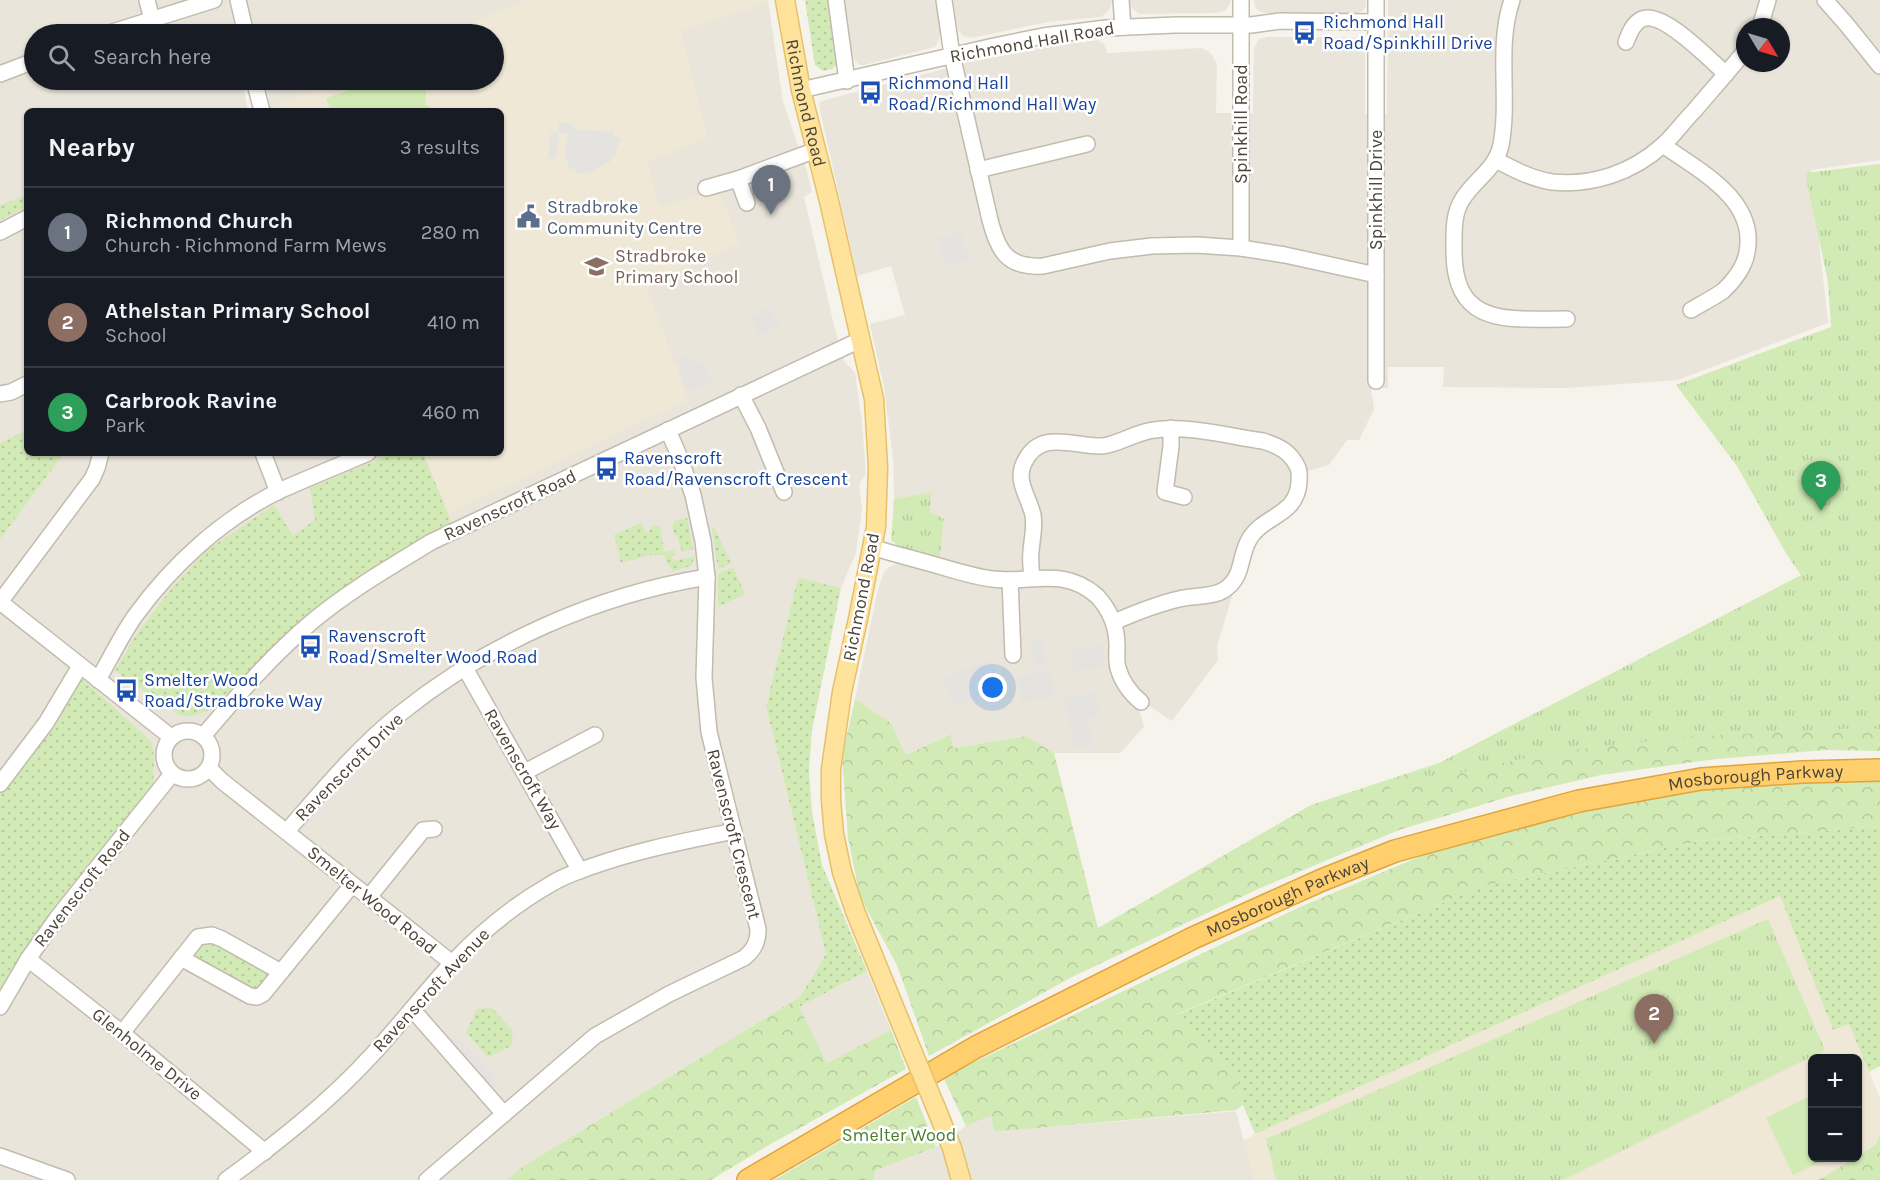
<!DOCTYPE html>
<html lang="en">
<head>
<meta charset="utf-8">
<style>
	:root { --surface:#171b24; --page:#242831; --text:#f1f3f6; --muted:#9ea1a6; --line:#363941; --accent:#fc3f1d }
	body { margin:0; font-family:Karla,sans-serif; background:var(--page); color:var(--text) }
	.controls { position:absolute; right:18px; bottom:18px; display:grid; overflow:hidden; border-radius:9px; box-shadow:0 2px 4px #0004 }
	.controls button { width:54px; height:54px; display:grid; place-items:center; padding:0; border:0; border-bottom:2px solid var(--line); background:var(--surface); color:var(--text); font:30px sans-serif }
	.compass { position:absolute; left:1736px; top:18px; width:54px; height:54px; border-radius:50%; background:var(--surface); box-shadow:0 2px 4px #0004; rotate:128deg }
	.you { position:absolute; left:993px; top:688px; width:21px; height:21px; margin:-15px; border:4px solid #fff; border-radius:50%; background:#1a73e8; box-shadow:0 0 0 9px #1a73e833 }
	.badge { display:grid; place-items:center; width:39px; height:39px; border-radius:50%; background:var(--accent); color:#fff; font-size:20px; font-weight:700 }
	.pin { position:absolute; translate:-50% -50px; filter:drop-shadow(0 2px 3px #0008) }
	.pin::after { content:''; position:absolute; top:32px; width:21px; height:18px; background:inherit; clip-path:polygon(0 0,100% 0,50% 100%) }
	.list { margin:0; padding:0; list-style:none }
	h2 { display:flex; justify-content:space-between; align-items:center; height:78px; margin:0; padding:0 24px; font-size:26px }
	h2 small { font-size:20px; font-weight:400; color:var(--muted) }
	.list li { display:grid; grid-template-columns:39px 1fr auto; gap:18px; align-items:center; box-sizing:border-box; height:90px; padding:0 24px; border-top:2px solid var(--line) }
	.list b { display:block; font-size:22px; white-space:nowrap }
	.list p { margin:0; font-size:20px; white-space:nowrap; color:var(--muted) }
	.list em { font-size:20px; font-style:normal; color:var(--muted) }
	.icon { flex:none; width:33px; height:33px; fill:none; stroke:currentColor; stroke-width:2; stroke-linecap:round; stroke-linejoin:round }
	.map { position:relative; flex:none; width:1880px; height:1180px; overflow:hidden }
	.search { position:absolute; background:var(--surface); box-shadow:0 2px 4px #0004; left:24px; top:24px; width:480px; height:66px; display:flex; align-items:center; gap:15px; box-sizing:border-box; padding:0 21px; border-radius:33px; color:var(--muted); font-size:22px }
	.panel { position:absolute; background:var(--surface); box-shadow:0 2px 4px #0004; left:24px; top:108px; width:480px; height:348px; border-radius:9px }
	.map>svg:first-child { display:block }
</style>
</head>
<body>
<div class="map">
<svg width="1880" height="1180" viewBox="0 0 1880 1180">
	<defs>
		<pattern id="grass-dots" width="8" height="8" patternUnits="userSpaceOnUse" patternTransform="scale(1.5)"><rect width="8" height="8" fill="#d2eab5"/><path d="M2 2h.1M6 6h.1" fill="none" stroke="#b6ca9c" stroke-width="1.8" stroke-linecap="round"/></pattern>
		<pattern id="forest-crowns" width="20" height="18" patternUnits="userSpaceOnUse" patternTransform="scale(1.5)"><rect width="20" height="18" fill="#d2eab5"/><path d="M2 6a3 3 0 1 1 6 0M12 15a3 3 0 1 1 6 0" fill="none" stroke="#b6ca9c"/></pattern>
		<pattern id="park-tufts" width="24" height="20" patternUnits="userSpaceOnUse" patternTransform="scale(1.5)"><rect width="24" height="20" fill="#d2eab5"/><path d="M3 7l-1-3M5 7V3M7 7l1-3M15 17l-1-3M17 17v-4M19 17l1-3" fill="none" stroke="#b6ca9c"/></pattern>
	</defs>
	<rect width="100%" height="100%" fill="#f6f3ec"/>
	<g fill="#eae5da" fill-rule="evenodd">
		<path d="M0,0H768L783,102L807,171L812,192L804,197L834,325L845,363L855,372L862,422L866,474L859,485L862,509L856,553L841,588L798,579L766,706L826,954L800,997L522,1167L507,1180H0ZM34,34H494V80H266L270,108L262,111H501V453H27V111H248L242,80H34Z"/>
		<polygon points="843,0 935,0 940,30 939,40 935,47 864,65 859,65 851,56"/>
		<polygon points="953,0 1112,0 1110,9 1101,17 1048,22 971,38 963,36 958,30"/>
		<polygon points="1129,0 1231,0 1231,2 1225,11 1217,13 1139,14 1132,8"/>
		<polygon points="1254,0 1366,0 1366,6 1363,11 1357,13 1266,13 1259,11 1255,7"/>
		<path d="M1388,0H1880V160L1811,170L1828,323L1678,380L1566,388L1443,387L1444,367H1388V388H1371L1374,409L1359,440H1347L1329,465L1308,471L1307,489L1298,505L1257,540L1249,566L1234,590L1217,646L1218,660L1172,721L1145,703L1139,709L1144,727L1120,753H1054L1027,736L952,748L950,734L906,755L891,723L855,699L878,589L884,572L889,567L896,564L936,573L940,557L944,519L930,512V492L894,499L893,457L884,388L870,324L905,315L891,266L857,276L819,105L821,101L971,62L1046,47L1098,40L1104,44L1107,53L1201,48L1208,51L1212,55L1217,64L1216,113H1253L1254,48L1259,39L1267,37H1341L1358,38L1363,41L1365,46V114H1387ZM1745,27H1781V63H1745Z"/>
		<polygon points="867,971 891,1030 827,1063 799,1007"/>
		<polygon points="1236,1111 1254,1180 874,1180 876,1170 936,1147 966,1126 991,1116 994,1132"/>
	</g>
	<g fill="#efe8d6">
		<polygon points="526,0 768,0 768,3 681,31 707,138 647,162 659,206 719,191 739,243 647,288 688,400 449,513 423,453 501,453 501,111 271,111 270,108 338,80 494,80 494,34 444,34"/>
		<polygon points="1780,896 1833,1030 1849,1024 1880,1098 1880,1135 1875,1145 1858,1156 1858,1058 1812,1058 1812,1158 1855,1158 1818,1180 1254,1180 1243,1141 1255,1134"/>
	</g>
	<g fill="url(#grass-dots)">
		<polygon points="805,0 832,0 839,63 832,69 823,71 815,65"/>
		<polygon points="27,195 27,207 0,220 0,205"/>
		<polygon points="27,430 27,453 64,453 0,539 0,443"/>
		<polygon points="394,453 423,453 452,524 310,616 236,684 212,709 193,716 181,716 115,671 134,638 171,589 207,550 274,505 293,536 315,520 310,488"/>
		<polygon points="687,518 693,549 682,552 677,535 674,535 672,524 674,523 673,521"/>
		<polygon points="641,523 646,532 650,530 651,527 656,525 657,527 660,525 664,552 674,550 675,555 672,556 673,561 695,556 691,566 673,571 666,562 664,554 654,557 653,554 621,563 614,535"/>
		<polygon points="714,527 731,563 718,569 712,528"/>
		<polygon points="733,567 745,594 718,607 718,574"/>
		<polygon points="798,578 841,588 812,730 809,771 812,812 822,865 867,971 799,1007 800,997 826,954 766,706"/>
		<polygon points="81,678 151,741 154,757 153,784 50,919 0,997 0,792 21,767"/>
		<polygon points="1880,826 1880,1066 1869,1072 1849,1024 1833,1030 1780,896 1255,1134 1243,1105 1237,1079 1176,1015 1483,886 1699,841"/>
		<polygon points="213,941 267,971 269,978 256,992 196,961 194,953 198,945"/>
		<polygon points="492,1008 513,1031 511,1046 488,1057 466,1033 477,1009"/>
	</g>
	<g fill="url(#forest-crowns)">
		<polygon points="855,699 891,723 906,755 951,734 953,748 1027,736 1054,753 1098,928 1311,805 1515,738 1880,708 1880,751 1825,750 1716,759 1601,775 1511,796 1399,830 1258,889 1074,976 929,1056 897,965 860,897 848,838 842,757"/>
		<polygon points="1880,781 1880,826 1699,841 1483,886 1177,1014 1237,1079 1243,1105 1236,1110 994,1132 991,1116 966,1126 943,1077 1300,907 1445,846 1569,813 1696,790 1800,782"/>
		<polygon points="800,997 799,1007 827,1063 891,1030 906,1069 769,1145 711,1180 507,1180 522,1167"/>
		<polygon points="916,1097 936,1147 876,1170 874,1180 774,1180"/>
		<polygon points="1880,1135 1880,1180 1818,1180 1855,1158 1858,1158 1858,1156 1875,1145"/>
	</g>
	<g fill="url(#park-tufts)">
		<polygon points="1880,164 1880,729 1860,728 1685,737 1582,749 1520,759 1416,783 1364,802 1801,575 1787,555 1737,466 1676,385 1831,327 1828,282 1805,173"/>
		<polygon points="931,492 930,512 944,519 940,557 899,547 891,540 894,499"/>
		<polygon points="1768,919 1825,1050 1563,1180 1276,1180 1266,1139"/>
	</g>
	<g fill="#d2eab5">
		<polygon points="380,80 442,80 442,81 427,80 425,105 429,106 432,111 331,111 326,98"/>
		<polygon points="1812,1095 1812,1158 1829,1158 1793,1175 1766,1118"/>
	</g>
	<g fill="#e5e3e0">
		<polygon points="559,122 573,124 573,129 614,132 614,137 621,138 615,155 610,158 611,161 589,173 583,174 578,173 572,168 570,170 565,156 568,134 558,132"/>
		<polygon points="551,132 559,133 556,159 548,158"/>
		<polygon points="961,232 969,261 945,267 938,238"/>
		<polygon points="768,308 780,325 760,336 750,317"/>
		<polygon points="686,356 705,364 712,381 687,392 678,369 681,368 677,359"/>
		<polygon points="1042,639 1046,664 1035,666 1031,641"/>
		<polygon points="1102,645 1105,667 1074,671 1072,649"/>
		<polygon points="991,660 1002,688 954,706 943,678"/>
		<polygon points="1051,670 1055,696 1022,702 1018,676"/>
		<polygon points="1095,692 1099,716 1088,719 1093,745 1074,748 1065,698"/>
		<polygon points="459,1037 499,1083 495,1087 494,1093 447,1040 454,1040"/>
	</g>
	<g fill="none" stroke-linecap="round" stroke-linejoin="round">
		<defs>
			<g id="minor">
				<polyline points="147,0 152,20"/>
				<polyline points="238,0 246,34"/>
				<polyline points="836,0 847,81"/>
				<path d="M944,0L952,55L990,220C998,251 1007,268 1043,266L1110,251L1152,246L1196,245L1241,248L1285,255L1376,275"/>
				<polyline points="1121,0 1123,27"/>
				<polyline points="1376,0 1376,381"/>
				<path d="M1512,0C1496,47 1510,97 1501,145C1496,169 1474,180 1462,200C1453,214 1454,233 1454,249C1453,328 1508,319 1567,319"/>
				<polyline points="1825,0 1847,25 1880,66"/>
				<polyline points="1760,27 1768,0"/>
				<polyline points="106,34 214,0"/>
				<path d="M1626,42C1629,34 1633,23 1642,19C1663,10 1710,60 1726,74"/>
				<polyline points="0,74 34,61"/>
				<polyline points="254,80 262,111"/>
				<polyline points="801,90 994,46 1043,36 1106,28 1175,25 1251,25 1280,21 1375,22"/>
				<path d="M1663,145C1699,171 1757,199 1747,252C1745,266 1734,281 1723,291C1713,298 1701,304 1691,310"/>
				<path d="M1496,160C1513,169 1532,179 1552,182C1592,186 1632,173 1663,145C1674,135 1683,122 1694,111C1711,91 1728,72 1745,51"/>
				<polyline points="978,170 1087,144"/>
				<polyline points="738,179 747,203"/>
				<polyline points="706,188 738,179 816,150"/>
				<polyline points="0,232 27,218"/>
				<polyline points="1241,248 1241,0"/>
				<polyline points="0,394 11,392 27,384"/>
				<polyline points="741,395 758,428 784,492"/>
				<polyline points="1171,428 1171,446 1165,492 1184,497"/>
				<polyline points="263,453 278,492"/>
				<path d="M872,547C890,553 907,557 925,562C947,568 969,576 992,579C1030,584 1064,566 1097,596C1110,610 1117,627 1117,646C1117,653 1116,661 1118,668C1122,682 1130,693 1141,702"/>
				<path d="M1032,578C1031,569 1030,560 1031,551C1032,539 1035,527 1033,515C1029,497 1015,481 1024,463C1040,428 1074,447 1102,446C1117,445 1136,432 1154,430C1190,425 1227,436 1263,441C1279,446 1291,452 1298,468C1300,473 1299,477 1299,482C1297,516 1264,515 1250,538C1238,557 1245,576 1224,590C1211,598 1193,595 1179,599C1157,604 1135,613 1114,622"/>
				<polyline points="1010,580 1013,655"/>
				<polyline points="0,602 171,737"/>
				<polyline points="0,602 92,479 97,468 101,453"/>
				<polyline points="465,668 580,871"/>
				<path d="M98,680C110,659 121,636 135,616C172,565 222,519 279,491C308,478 338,466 368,453"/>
				<circle cx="188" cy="755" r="24"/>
				<path d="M203,736C238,695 272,655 314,620C350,590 392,566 431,542L860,340"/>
				<polyline points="209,768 222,781 452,963"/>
				<polyline points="525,772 595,735"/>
				<polyline points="0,784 46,723 80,666"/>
				<path d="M287,831C323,790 358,747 401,713C488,643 597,595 707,577"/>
				<polyline points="369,897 423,830 434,829"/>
				<polyline points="181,958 250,996 257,997 263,994 352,885"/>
				<polyline points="28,959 122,1033 265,1152"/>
				<polyline points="0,1007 28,959 57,918 172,774"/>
				<polyline points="412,1009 504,1114"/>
				<polyline points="122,1033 198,937 212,935 222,939 281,972"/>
				<polyline points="0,1156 67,1180"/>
				<path d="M226,1180C277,1143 328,1103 371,1056C399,1026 424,993 452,963C481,932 514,905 551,884C563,876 579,871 593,866C638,850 686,841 734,831"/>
				<path d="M427,1180L595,1036L669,994L744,958C754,950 758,942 758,929L709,732L704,678L707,577L703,541L693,495L680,458L668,430"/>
			</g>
			<g id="major">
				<path id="s1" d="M785,0L801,90L829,201L874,399L878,468L876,527L858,619L842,692L831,769V800L834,834L842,872L855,911L913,1053"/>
				<polyline points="936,1108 952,1148 961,1180"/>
			</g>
			<g id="highway">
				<path id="s2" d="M748,1180L976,1047L1193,938L1322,880L1395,851L1579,801L1701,779L1803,772L1880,770"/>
			</g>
		</defs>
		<use href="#minor" stroke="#c2bbae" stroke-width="18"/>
		<use href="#major" stroke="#e6c16a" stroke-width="21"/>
		<use href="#highway" stroke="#e0a43c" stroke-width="24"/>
		<use href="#minor" stroke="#fff" stroke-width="15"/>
		<use href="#major" stroke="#ffe39c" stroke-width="18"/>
		<use href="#highway" stroke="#ffcf6e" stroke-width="21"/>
		<defs>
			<polyline id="major-bridge" points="913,1053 936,1108"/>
		</defs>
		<use href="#major-bridge" stroke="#e6c16a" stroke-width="21" stroke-linecap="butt"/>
		<use href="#major-bridge" stroke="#ffe39c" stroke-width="18"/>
	</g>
	<defs>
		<symbol id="bus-bare" viewBox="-9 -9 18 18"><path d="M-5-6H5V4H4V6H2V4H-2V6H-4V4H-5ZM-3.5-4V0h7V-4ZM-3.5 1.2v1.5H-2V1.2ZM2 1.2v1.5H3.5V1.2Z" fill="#1a4fb4" stroke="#fff" stroke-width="2.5" paint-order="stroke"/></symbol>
		<symbol id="civic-bare" viewBox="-9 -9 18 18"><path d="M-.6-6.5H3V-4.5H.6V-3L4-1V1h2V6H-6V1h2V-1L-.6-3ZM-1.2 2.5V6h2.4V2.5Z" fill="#5c6f8a" stroke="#fff" stroke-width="2.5" paint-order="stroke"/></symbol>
		<symbol id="school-bare" viewBox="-9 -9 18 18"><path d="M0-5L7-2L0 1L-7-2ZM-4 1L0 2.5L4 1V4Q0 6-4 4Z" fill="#8d6e63" stroke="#fff" stroke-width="2.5" paint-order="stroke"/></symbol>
	</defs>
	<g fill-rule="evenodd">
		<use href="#bus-bare" x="1288" y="16" width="33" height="33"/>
		<use href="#bus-bare" x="854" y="76" width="33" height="33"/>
		<use href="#civic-bare" x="512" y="200" width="33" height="33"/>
		<use href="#school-bare" x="580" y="250" width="33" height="33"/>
		<use href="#bus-bare" x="590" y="452" width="33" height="33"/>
		<use href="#bus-bare" x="294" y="630" width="33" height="33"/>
		<use href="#bus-bare" x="110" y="674" width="33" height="33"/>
	</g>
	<g text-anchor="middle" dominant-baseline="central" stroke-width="5" stroke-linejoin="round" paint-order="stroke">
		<g font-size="18" fill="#164399" stroke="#fff" text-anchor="start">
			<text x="1323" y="22">Richmond Hall<tspan x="1323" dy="21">Road/Spinkhill Drive</tspan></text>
			<text x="888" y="83">Richmond Hall<tspan x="888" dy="21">Road/Richmond Hall Way</tspan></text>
			<text x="624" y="458">Ravenscroft<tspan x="624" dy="21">Road/Ravenscroft Crescent</tspan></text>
			<text x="328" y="636">Ravenscroft<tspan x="328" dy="21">Road/Smelter Wood Road</tspan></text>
			<text x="144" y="680">Smelter Wood<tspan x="144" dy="21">Road/Stradbroke Way</tspan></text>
		</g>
		<g font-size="18" fill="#4b4439" stroke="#fff">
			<text transform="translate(1032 42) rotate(-10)">Richmond Hall Road</text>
			<text stroke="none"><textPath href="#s1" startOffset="105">Richmond Road</textPath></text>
			<text transform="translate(1241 124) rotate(-90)">Spinkhill Road</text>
			<text transform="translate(1376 190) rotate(-90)">Spinkhill Drive</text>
			<text transform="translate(510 505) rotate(-25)">Ravenscroft Road</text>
			<text transform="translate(861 597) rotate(-79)">Richmond Road</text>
			<text transform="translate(349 767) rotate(-45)">Ravenscroft Drive</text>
			<text transform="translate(523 769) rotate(60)">Ravenscroft Way</text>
			<text stroke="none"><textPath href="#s2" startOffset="1096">Mosborough Parkway</textPath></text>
			<text transform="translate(734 834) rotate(76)">Ravenscroft Crescent</text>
			<text transform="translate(82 888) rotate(-52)">Ravenscroft Road</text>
			<text stroke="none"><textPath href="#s2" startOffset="610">Mosborough Parkway</textPath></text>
			<text transform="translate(372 900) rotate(39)">Smelter Wood Road</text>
			<text transform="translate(431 990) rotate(-47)">Ravenscroft Avenue</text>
			<text transform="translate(147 1054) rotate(39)">Glenholme Drive</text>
		</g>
		<g font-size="18" fill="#4e5e75" stroke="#fff" text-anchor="start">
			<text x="547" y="207">Stradbroke<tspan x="547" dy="21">Community Centre</tspan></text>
		</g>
		<g font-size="18" fill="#785e54" stroke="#fff" text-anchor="start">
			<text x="615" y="256">Stradbroke<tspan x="615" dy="21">Primary School</tspan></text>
		</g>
		<g font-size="18" fill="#4a7f2a" stroke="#fff">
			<text x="899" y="1135">Smelter Wood</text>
		</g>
	</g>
</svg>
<div class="controls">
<button>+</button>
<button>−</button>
</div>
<svg class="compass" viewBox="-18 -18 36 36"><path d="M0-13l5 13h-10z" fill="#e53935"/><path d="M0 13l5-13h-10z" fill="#9ea1a6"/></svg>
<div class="you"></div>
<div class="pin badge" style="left:771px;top:215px;background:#6b7280">1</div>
<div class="pin badge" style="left:1654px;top:1044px;background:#8d6e63">2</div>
<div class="pin badge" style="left:1821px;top:511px;background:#2e9e5b">3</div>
<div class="search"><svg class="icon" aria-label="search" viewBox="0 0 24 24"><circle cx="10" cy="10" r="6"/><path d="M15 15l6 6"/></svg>Search here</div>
<section class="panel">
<h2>Nearby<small>3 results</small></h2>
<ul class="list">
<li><span class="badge" style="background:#6b7280">1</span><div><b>Richmond Church</b><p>Church · Richmond Farm Mews</p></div><em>280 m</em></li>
<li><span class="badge" style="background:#8d6e63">2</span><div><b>Athelstan Primary School</b><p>School</p></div><em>410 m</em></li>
<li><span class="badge" style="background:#2e9e5b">3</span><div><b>Carbrook Ravine</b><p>Park</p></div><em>460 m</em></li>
</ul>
</section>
</div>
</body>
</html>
